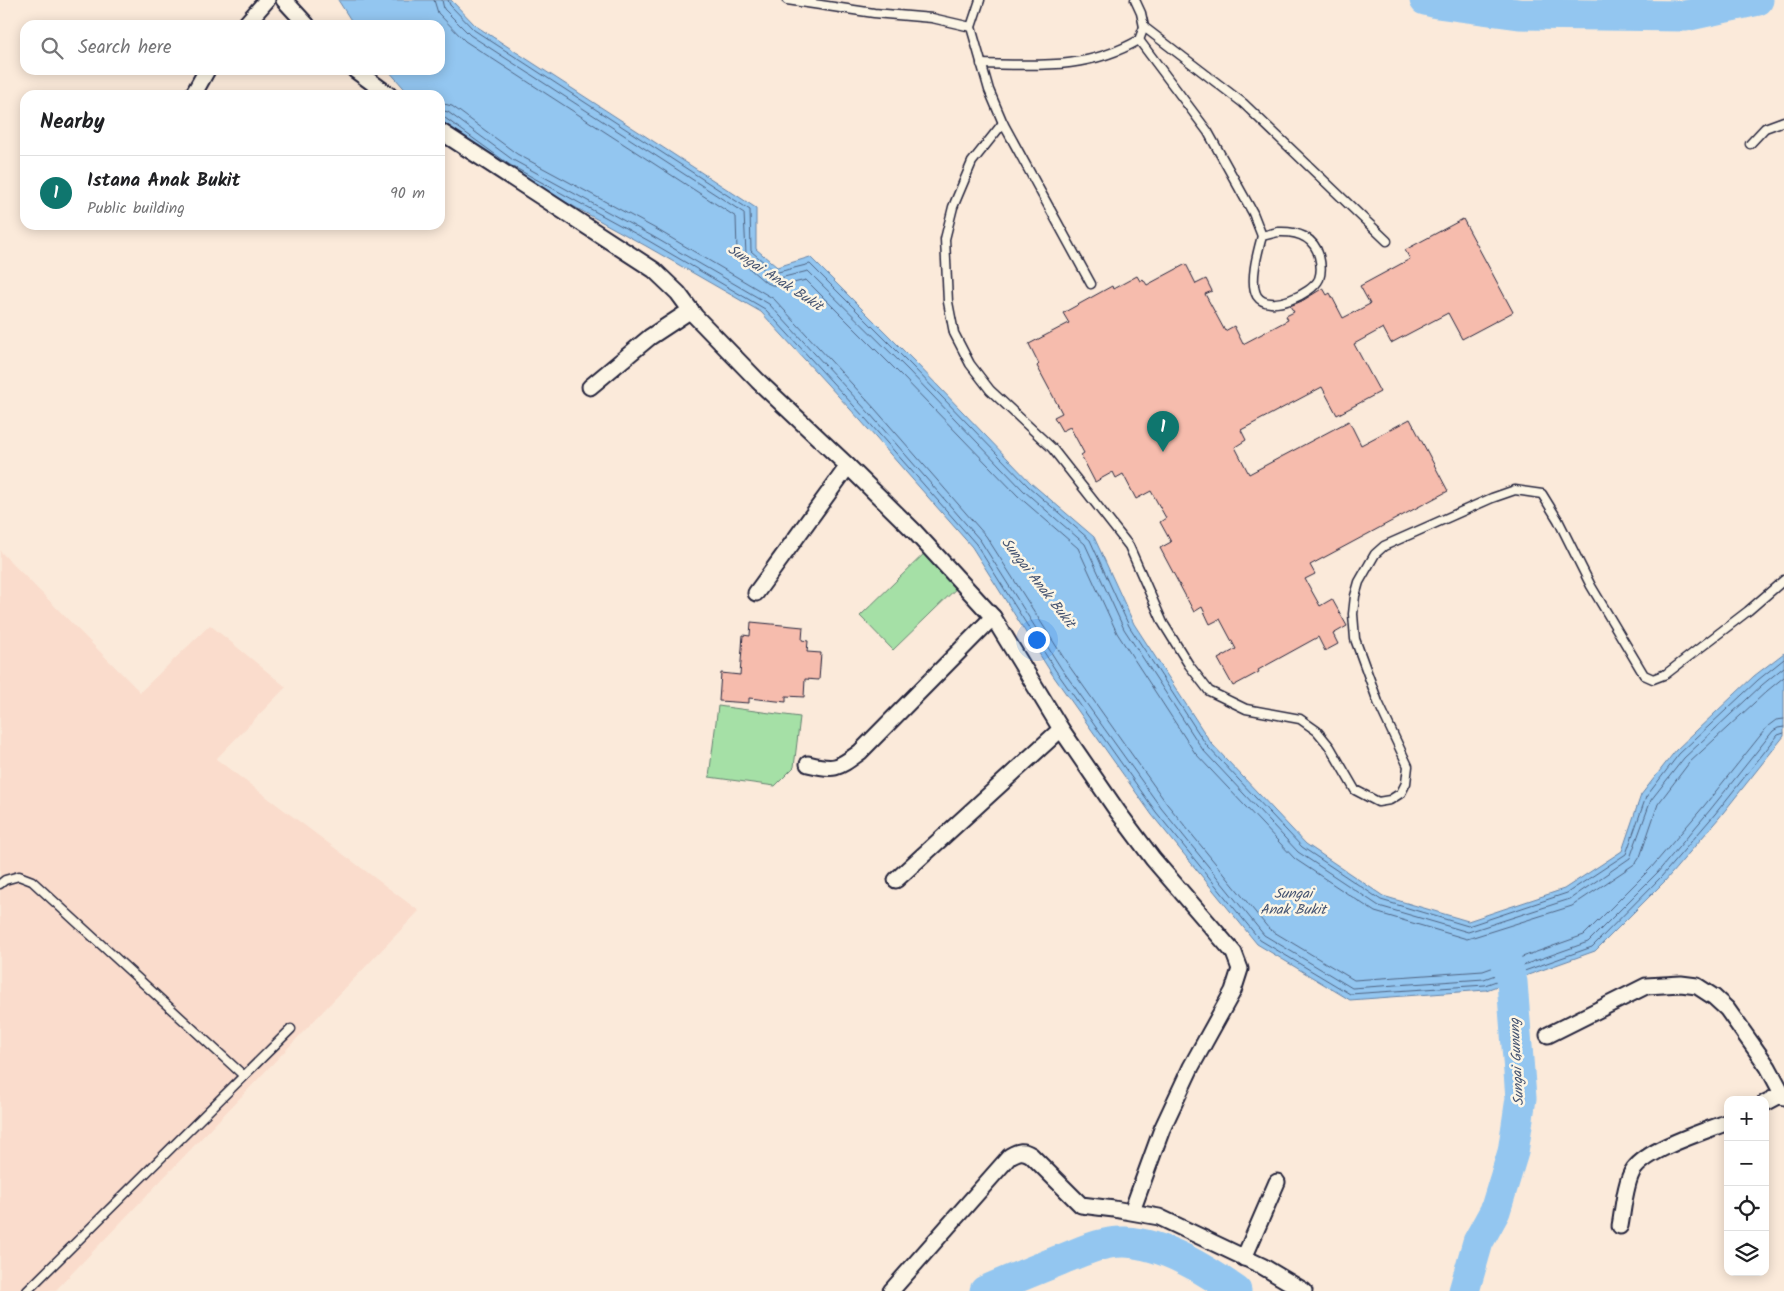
<!DOCTYPE html>
<html lang="en">
<head>
<meta charset="utf-8">
<style>
	:root { --surface:#fff; --page:#f2f2f2; --text:#202124; --muted:#757577; --line:#e0e0e0; --accent:#0f766e }
	body { margin:0; font-family:Kalam,sans-serif; background:var(--page); color:var(--text) }
	.controls { position:absolute; right:15px; bottom:15px; display:grid; overflow:hidden; border-radius:10px; box-shadow:0 2px 12px #0003 }
	.controls button { width:45px; height:45px; display:grid; place-items:center; padding:0; border:0; border-bottom:1px solid var(--line); background:var(--surface); color:var(--text); font:25px sans-serif }
	.you { position:absolute; left:1036px; top:639px; width:18px; height:18px; margin:-12px; border:4px solid #fff; border-radius:50%; background:#1a73e8; box-shadow:0 0 0 8px #1a73e833 }
	.badge { display:grid; place-items:center; width:32px; height:32px; border-radius:50%; background:var(--accent); color:#fff; font-size:16px; font-weight:700 }
	.pin { position:absolute; translate:-50% -41px; filter:drop-shadow(0 1px 2px #0008) }
	.pin::after { content:''; position:absolute; top:26px; width:18px; height:15px; background:inherit; clip-path:polygon(0 0,100% 0,50% 100%) }
	.list { margin:0; padding:0; list-style:none }
	h2 { display:flex; justify-content:space-between; align-items:center; height:65px; margin:0; padding:0 20px; font-size:21px }
	h2 small { font-size:16px; font-weight:400; color:var(--muted) }
	.list li { display:grid; grid-template-columns:32px 1fr auto; gap:15px; align-items:center; box-sizing:border-box; height:75px; padding:0 20px; border-top:1px solid var(--line) }
	.list b { display:block; font-size:19px; white-space:nowrap }
	.list p { margin:0; font-size:16px; white-space:nowrap; color:var(--muted) }
	.list em { font-size:16px; font-style:normal; color:var(--muted) }
	.icon { flex:none; width:28px; height:28px; fill:none; stroke:currentColor; stroke-width:2; stroke-linecap:round; stroke-linejoin:round }
	.map { position:relative; flex:none; width:1784px; height:1291px; overflow:hidden }
	.search { position:absolute; background:var(--surface); box-shadow:0 2px 12px #0003; left:20px; top:20px; width:425px; height:55px; display:flex; align-items:center; gap:12px; box-sizing:border-box; padding:0 18px; border-radius:15px; color:var(--muted); font-size:19px }
	.panel { position:absolute; background:var(--surface); box-shadow:0 2px 12px #0003; left:20px; top:90px; width:425px; height:140px; border-radius:15px }
	.map>svg:first-child { display:block }
</style>
</head>
<body>
<div class="map">
<svg width="1784" height="1291" viewBox="0 0 1784 1291">
	<rect width="100%" height="100%" fill="#fbeada"/>
	<filter id="ink" filterUnits="userSpaceOnUse"><feTurbulence type="fractalNoise" baseFrequency=".02" numOctaves="2"/><feDisplacementMap in="SourceGraphic" scale="10" xChannelSelector="R" yChannelSelector="G"/><feConvolveMatrix kernelMatrix="1 2 1 2 8 2 1 2 1" color-interpolation-filters="sRGB"/></filter>
	<g filter="url(#ink)">
		<polygon fill="#fadccc" points="0,551 140,692 210,625 286,687 216,759 419,911 55,1291 0,1291"/>
		<g fill="#a5e0a6" stroke="#648170">
			<polygon points="934,544 967,578 893,650 860,616"/>
			<polygon points="718,706 800,717 794,767 775,786 709,777"/>
		</g>
		<polygon fill="#93c6f0" stroke="#6684a8" points="338,0 451,0 476,26 756,208 756,249 777,267 810,257 916,363 1031,483 1094,537 1134,624 1211,743 1306,844 1383,896 1468,921 1564,889 1622,851 1641,795 1676,750 1754,676 1784,653 1784,736 1719,818 1665,881 1595,951 1486,990 1350,1000 1257,944 1152,815 1052,674 972,547 861,421 761,312 646,246 507,170 440,120 440,95 410,95 388,70 440,70 440,25 354,25"/>
		<g fill="none" stroke-linecap="round" stroke-linejoin="round">
			<g stroke="#4f6483" stroke-width="1">
				<polyline points="434,0 438,13 465,41 736,217 737,251 743,263 765,282 772,285 780,286 806,280 902,376 1018,496 1078,548 1117,633 1195,753 1295,859 1375,912 1467,939 1572,906 1636,863 1640,857 1658,804 1689,763 1767,691 1784,677"/>
				<polyline points="442,0 444,9 470,35 744,213 746,254 774,278 780,278 808,271 908,370 1024,491 1085,544 1124,629 1203,750 1298,852 1379,906 1468,932 1570,899 1630,858 1651,800 1684,758 1762,685 1784,667"/>
				<polyline points="448,0 450,5 474,30 750,210 751,251 774,271 778,272 810,264 912,366 1028,486 1090,540 1129,626 1207,746 1302,847 1381,900 1468,926 1567,893 1626,854 1646,797 1679,754 1758,680 1784,659"/>
				<polyline points="440,103 452,106 517,154 656,229 774,299 875,409 986,536 1067,663 1167,804 1269,929 1354,980 1483,971 1584,935 1651,868 1704,806 1768,726 1776,720 1784,719"/>
				<polyline points="440,110 448,112 513,160 652,236 769,304 870,414 980,540 1061,668 1161,808 1264,935 1352,988 1484,979 1588,942 1657,873 1710,810 1773,731 1778,728 1784,727"/>
				<polyline points="440,117 445,118 510,165 649,241 765,309 865,418 976,544 1056,671 1156,812 1260,940 1350,994 1485,985 1592,947 1661,877 1715,814 1778,735 1784,733"/>
			</g>
			<g stroke="#93c6f0" stroke-width="31">
				<polyline points="1425,0 1437,3 1519,14 1685,16 1758,0"/>
				<path d="M985,1291C1010,1280 1035,1270 1060,1260C1081,1252 1102,1241 1125,1242C1165,1244 1204,1269 1236,1291"/>
				<polyline points="1464,1291 1478,1242 1495,1211 1513,1152 1521,1098 1512,982 1502,946"/>
			</g>
		</g>
		<g fill="#f6bcad" stroke="#22223b">
			<polygon points="1463,219 1513,312 1462,339 1448,313 1391,343 1383,328 1354,344 1380,392 1337,415 1322,387 1241,430 1246,440 1235,447 1249,474 1349,421 1361,445 1410,419 1448,491 1310,565 1315,574 1305,579 1320,606 1332,599 1347,626 1333,634 1338,644 1325,651 1318,637 1258,670 1259,672 1233,686 1218,659 1236,649 1220,619 1210,624 1202,607 1194,612 1160,548 1171,542 1160,522 1166,518 1151,491 1136,499 1123,474 1116,478 1113,472 1095,482 1081,455 1084,453 1070,427 1062,431 1054,417 1062,413 1037,366 1039,364 1029,344 1069,323 1063,313 1112,286 1113,289 1137,276 1140,281 1143,279 1147,285 1186,264 1196,284 1206,279 1212,291 1205,294 1225,331 1234,326 1243,344 1288,320 1286,316 1294,312 1290,306 1302,301 1323,288 1327,295 1330,293 1343,318 1370,304 1360,286 1410,259 1405,250"/>
			<polygon points="751,622 803,627 802,640 808,641 807,652 821,653 819,680 805,679 804,697 786,696 786,702 749,698 749,703 719,701 721,673 740,675 743,635 750,636"/>
		</g>
		<g fill="none" stroke-linecap="round" stroke-linejoin="round">
			<defs>
				<g id="service">
					<polyline points="787,0 874,13 932,18 971,27"/>
					<polyline points="980,0 971,27 989,90 1003,123 1091,284"/>
					<polyline points="1135,0 1141,13 1144,27 1243,103 1387,241"/>
					<polyline points="1139,40 1208,132 1253,213 1262,236"/>
					<path d="M981,64C1039,65 1087,70 1139,40L1144,27"/>
					<polyline points="1003,123 972,162 953,207 945,239 948,302 954,333 970,364 990,390 1052,448 1129,546 1163,623 1189,665 1209,691 1246,709 1300,719 1317,731 1330,747 1355,790 1378,802 1390,800 1401,793 1406,783 1408,766 1378,702 1355,639 1353,614 1355,596 1359,582 1375,554 1384,546 1492,498 1515,490 1542,494 1558,520 1591,586 1644,675 1653,679 1666,674 1748,611 1784,580"/>
					<polyline points="1750,144 1765,128 1784,121"/>
					<path d="M1278,232C1297,231 1314,237 1319,256C1321,264 1322,271 1319,279C1312,294 1269,314 1257,296C1249,282 1258,251 1262,236Z"/>
					<polyline points="0,884 5,880 19,876 32,881 243,1075"/>
					<polyline points="27,1291 291,1029"/>
				</g>
				<g id="minor">
					<polyline points="284,0 307,25"/>
					<polyline points="245,25 267,0"/>
					<polyline points="355,70 389,95"/>
					<polyline points="193,95 207,70"/>
					<polyline points="440,131 654,270 678,293 695,316 758,381 848,466 914,531 993,617 1061,729 1118,812 1153,859 1234,953 1240,969 1233,991 1191,1067 1162,1129 1132,1211"/>
					<polyline points="590,387 650,337 691,310"/>
					<polyline points="756,593 848,466"/>
					<path d="M808,764C836,771 838,768 860,752L993,617"/>
					<polyline points="896,880 1061,729"/>
					<polyline points="1548,1035 1646,986 1681,984 1697,986 1714,997 1727,1009 1768,1067 1784,1097"/>
					<polyline points="1765,1103 1784,1093"/>
					<path d="M1620,1226C1623,1211 1625,1181 1634,1169C1650,1148 1703,1132 1728,1122"/>
					<polyline points="1244,1258 1277,1182"/>
					<path d="M891,1291L1010,1156C1019,1151 1023,1150 1031,1155L1081,1205L1114,1209L1159,1217L1262,1266L1304,1291"/>
				</g>
			</defs>
			<use href="#service" stroke="#22223b" stroke-width="11"/>
			<use href="#minor" stroke="#22223b" stroke-width="19"/>
			<use href="#service" stroke="#fcf5e5" stroke-width="8"/>
			<use href="#minor" stroke="#fcf5e5" stroke-width="15"/>
		</g>
	</g>
	<g text-anchor="middle" dominant-baseline="central" stroke-width="5" stroke-linejoin="round" paint-order="stroke">
		<g font-size="14" font-style="italic" fill="#445371" stroke="#fcf5e5">
			<text transform="translate(775 278) rotate(33)">Sungai Anak Bukit</text>
			<text transform="translate(1038 583) rotate(52)">Sungai Anak Bukit</text>
			<text x="1293" y="894">Sungai<tspan x="1293" dy="16">Anak Bukit</tspan></text>
			<text transform="translate(1517 1062) rotate(-93)">Sungai Gunung</text>
		</g>
	</g>
</svg>
<div class="controls">
<button>+</button>
<button>−</button>
<button><svg class="icon" aria-label="locate" viewBox="0 0 24 24"><circle cx="12" cy="12" r="6"/><path d="M12 2v4M12 18v4M2 12h4M18 12h4"/></svg></button>
<button><svg class="icon" aria-label="layers" viewBox="0 0 24 24"><path d="M12 4l9 5-9 5-9-5zM3 14l9 5 9-5"/></svg></button>
</div>
<div class="you"></div>
<div class="pin badge" style="left:1163px;top:452px">1</div>
<div class="search"><svg class="icon" aria-label="search" viewBox="0 0 24 24"><circle cx="10" cy="10" r="6"/><path d="M15 15l6 6"/></svg>Search here</div>
<section class="panel">
<h2>Nearby<small></small></h2>
<ul class="list">
<li><span class="badge">1</span><div><b>Istana Anak Bukit</b><p>Public building</p></div><em>90 m</em></li>
</ul>
</section>
</div>
</body>
</html>
